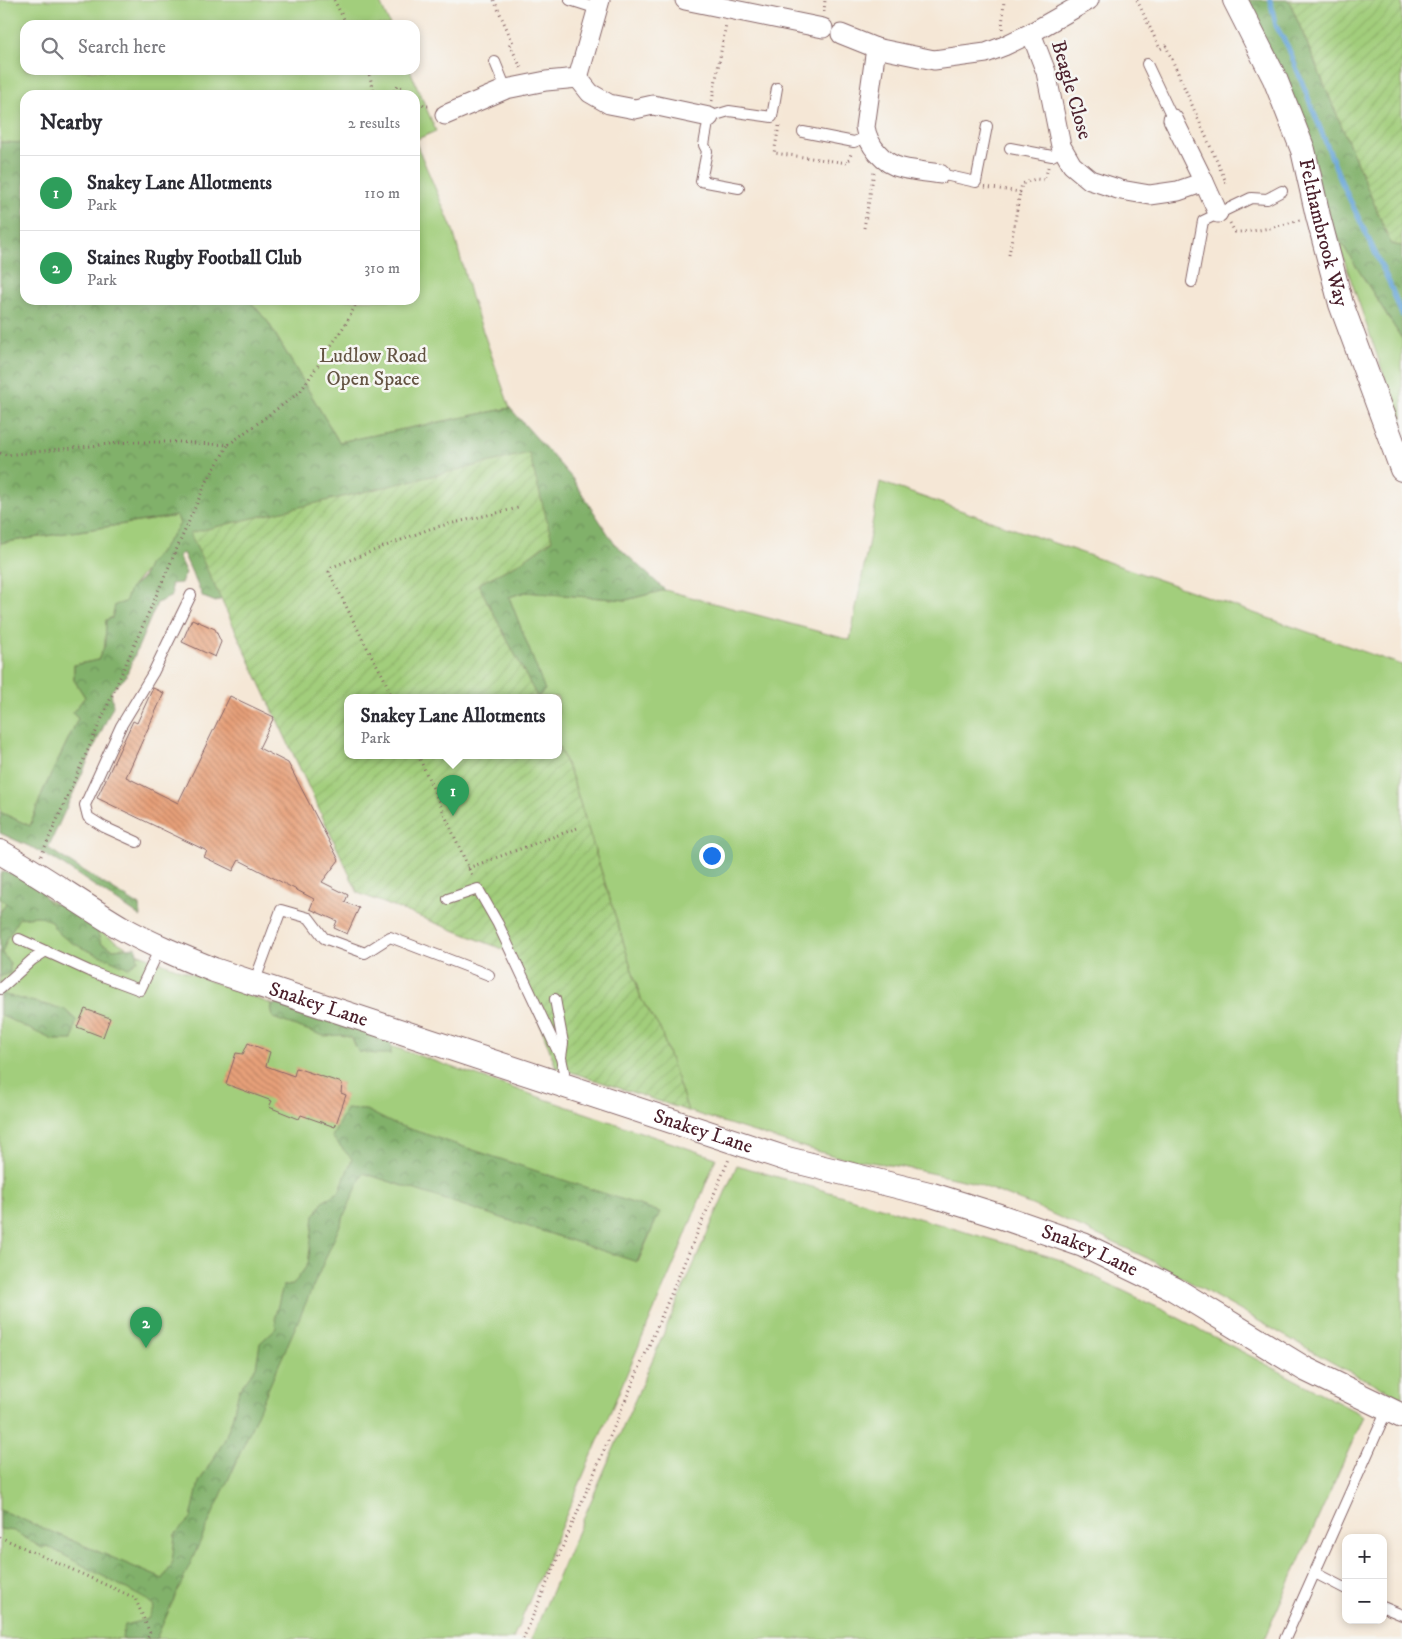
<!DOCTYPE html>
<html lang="en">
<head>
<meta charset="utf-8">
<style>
	:root { --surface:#fff; --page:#f7f7f7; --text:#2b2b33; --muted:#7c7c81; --line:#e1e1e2; --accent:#7c3aed }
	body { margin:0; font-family:"IM FELL DW Pica",serif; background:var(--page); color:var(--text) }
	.controls { position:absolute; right:15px; bottom:15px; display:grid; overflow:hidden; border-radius:10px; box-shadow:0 2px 8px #0003 }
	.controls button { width:45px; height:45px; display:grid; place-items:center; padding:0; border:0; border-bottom:1px solid var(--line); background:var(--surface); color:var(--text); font:25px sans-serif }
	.you { position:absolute; left:711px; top:855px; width:18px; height:18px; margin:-12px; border:4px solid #fff; border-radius:50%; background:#1a73e8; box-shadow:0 0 0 8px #1a73e833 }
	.badge { display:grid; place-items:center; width:32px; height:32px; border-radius:50%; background:var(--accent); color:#fff; font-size:16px; font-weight:700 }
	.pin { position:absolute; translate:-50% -41px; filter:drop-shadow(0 1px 2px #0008) }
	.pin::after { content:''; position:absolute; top:26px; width:18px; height:15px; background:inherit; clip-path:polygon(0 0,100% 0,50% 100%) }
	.popup { position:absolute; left:344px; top:694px; width:218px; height:65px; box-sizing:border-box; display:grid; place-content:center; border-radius:10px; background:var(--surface); filter:drop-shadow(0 1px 4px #0005); font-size:16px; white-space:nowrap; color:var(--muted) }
	.popup b { font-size:19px; color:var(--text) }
	.popup::after { content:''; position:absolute; left:50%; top:100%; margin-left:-10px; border:10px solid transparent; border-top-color:var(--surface) }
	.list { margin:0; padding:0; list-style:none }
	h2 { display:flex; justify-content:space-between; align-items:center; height:65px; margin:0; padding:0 20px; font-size:21px }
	h2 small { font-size:16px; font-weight:400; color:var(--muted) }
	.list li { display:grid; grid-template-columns:32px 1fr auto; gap:15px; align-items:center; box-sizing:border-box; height:75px; padding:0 20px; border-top:1px solid var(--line) }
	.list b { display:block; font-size:19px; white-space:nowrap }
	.list p { margin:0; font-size:16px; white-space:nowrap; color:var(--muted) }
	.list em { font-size:16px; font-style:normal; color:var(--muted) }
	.icon { flex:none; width:28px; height:28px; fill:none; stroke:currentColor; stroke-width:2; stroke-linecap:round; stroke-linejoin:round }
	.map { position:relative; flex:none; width:1402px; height:1639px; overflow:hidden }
	.search { position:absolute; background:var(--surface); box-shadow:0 2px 8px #0003; left:20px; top:20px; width:400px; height:55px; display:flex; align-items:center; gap:12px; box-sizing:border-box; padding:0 18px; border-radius:15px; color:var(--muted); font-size:19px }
	.panel { position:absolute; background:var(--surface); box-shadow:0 2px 8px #0003; left:20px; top:90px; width:400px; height:215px; border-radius:15px }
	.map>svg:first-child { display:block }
</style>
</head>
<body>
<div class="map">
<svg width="1402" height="1639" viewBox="0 0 1402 1639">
	<defs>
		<pattern id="forest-crowns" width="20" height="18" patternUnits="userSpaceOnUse" patternTransform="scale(1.25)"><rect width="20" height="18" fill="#81b16b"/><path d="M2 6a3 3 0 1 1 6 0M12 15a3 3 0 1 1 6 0" fill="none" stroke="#6c8f58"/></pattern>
		<pattern id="garden-furrows" width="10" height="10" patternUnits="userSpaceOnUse" patternTransform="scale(1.25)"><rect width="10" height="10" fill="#a2ce7b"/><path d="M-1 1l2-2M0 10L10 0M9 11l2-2" fill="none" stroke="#8db06a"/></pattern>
		<pattern id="building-back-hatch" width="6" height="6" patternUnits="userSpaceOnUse" patternTransform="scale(1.25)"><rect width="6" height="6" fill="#e7a079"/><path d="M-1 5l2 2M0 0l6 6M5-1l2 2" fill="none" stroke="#bd8263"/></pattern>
	</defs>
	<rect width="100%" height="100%" fill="#f6f6f2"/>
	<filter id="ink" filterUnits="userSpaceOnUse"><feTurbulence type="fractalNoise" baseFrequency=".02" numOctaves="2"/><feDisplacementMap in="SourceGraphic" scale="10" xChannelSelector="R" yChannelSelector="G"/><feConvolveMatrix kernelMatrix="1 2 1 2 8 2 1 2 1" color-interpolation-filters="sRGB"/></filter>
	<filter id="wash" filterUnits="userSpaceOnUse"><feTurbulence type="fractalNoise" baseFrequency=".0096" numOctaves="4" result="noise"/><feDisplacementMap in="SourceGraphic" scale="20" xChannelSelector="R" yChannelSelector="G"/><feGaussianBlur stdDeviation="1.12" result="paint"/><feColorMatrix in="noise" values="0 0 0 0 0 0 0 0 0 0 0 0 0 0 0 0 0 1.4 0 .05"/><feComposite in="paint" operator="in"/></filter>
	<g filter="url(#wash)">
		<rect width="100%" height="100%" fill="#f5e7d6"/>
		<g fill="#a2ce7b" stroke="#767653" fill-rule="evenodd">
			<polygon points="0,0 379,0 390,25 25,25 25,70 410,70 436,131 415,140 415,95 25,95 25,143 0,142"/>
			<polygon points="415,141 453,230 471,297 510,408 339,442 268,322 249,300 415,300"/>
			<polygon points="1334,231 1402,339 1402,427"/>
			<polygon points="880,482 1402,665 1402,1397 1342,1368 1147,1258 1037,1207 972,1182 902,1167 838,1157 782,1141 688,1111 660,1029 641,999 572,777 558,745 558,697 538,697 544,690 509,597 525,592 626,600 665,590 850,640"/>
			<path d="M178,516L180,524C165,545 149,567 132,587C129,591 128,597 126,601C122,609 114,618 106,620L105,645L98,660L74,665V680L85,697L73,712L78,719L43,791L30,826L0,812V543Z"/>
			<path d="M0,874L26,886L134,952L295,1013L716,1158L676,1259L513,1639H0ZM392,1124L659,1212V1213L638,1262Z"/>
			<polygon points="737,1165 1058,1259 1167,1312 1364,1416 1264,1639 531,1639"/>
		</g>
		<g fill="url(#forest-crowns)" stroke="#66684b">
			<polygon points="1243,0 1289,0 1391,244 1402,246 1402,339 1334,231"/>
			<polygon points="0,142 25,143 25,300 249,300 268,322 339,442 510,408 572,478 614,543 665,590 626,600 525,592 509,597 545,690 537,697 478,584 519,563 552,540 223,598 216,602 203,597 183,553 178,556 186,573 181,583 171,584 172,596 157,603 125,678 111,691 113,706 48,848 77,867 140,906 141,917 63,865 35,849 0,833 0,812 30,826 43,791 78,719 73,712 85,697 74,680 74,665 98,660 105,645 106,620 112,618 115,605 125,602 130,589 143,577 148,565 159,553 180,524 177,516 0,543"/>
			<path d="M1,872C30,875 33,878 49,903L65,906L96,927L101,943L113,949L136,947L138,960L128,968C108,956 58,945 51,921L38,916L19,918L8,937L2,953L10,963V973L0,977V911L2,910L6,903L0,898Z"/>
			<polygon points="0,982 5,995 64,1009 76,1020 73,1040 53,1040 0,1015"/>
			<polygon points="279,1001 379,1033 391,1042 391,1054 377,1054 358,1052 352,1038 341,1035 324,1036 273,1018 271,1007"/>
			<polygon points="346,1109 366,1110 392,1123 660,1212 637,1262 363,1173 230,1476 156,1639 125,1639 122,1637 125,1625 148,1619 154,1606 147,1600 47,1546 42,1548 14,1531 0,1529 0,1510 163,1579 172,1564 175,1534 191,1518 199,1482 224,1441 232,1419 239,1390 256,1367 260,1343 276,1328 275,1316 283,1286 293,1285 308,1264 314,1216 324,1200 339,1192 352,1159 332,1137"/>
		</g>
		<g fill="url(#garden-furrows)" stroke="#767653">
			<polygon points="1289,0 1402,0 1402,246 1391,244"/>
			<polygon points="529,453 552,540 519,563 478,584 537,697 348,697 348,755 558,755 558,745 572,777 641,999 660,1029 688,1111 556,1067 538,1019 505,950 358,893 190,533"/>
		</g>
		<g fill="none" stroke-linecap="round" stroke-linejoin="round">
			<polyline stroke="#63a3d6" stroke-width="5" points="1270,0 1276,26 1288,47 1341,181 1389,282 1402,315"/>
		</g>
		<g id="blocks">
			<g fill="url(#building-back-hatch)">
				<polygon points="192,619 215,629 221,642 215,657 182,642"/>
				<polygon points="153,688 164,693 126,777 178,803 230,696 274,717 259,748 288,763 339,860 322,882 348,895 345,902 359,908 347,934 334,928 337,921 310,909 314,899 239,860 233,871 204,857 207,851 97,798 133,721 137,723"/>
				<polygon points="85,1009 110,1018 103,1037 77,1027"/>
				<polygon points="248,1043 270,1052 266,1066 294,1076 296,1068 342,1083 341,1093 346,1095 335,1127 301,1115 299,1119 269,1107 272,1101 226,1084 236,1053 243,1054"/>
			</g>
		</g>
	</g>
	<g filter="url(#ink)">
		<use href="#blocks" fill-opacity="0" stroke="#866567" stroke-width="1"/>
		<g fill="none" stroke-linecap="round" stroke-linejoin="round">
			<defs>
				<g id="service">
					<polyline points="570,0 598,9"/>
					<polyline points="495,62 506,89"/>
					<polyline points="1147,64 1173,119"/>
					<polyline points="803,132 854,142 867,137"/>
					<polyline points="1010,148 1052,156 1063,150"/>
					<polyline points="940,174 976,182 987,126"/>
					<polyline points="739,188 701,181 707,151 704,145 709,117 729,111 772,117 777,88"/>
					<polyline points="1192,282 1203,221 1251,198 1267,199 1282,191"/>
					<polyline points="137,842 104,827 88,817 85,805 121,726 153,673 191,595"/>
					<polyline points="448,899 478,889 498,924 561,1058 564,1072 562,1084"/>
					<polyline points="19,939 89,971 140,990 160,948"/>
					<polyline points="254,983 281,910 309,918 324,938 365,953 390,937 489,975"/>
					<polyline points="0,989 32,960 46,951"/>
					<polyline points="555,999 563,1043 561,1057"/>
					<polyline points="1315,1573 1346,1589"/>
					<polyline points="1383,1607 1402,1615"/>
					<polyline points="1285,1639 1387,1410"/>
				</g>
				<g id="minor">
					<polyline points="685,0 823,28"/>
					<polyline points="1031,33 1046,72 1061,146 1072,165 1090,180 1121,190 1150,195 1178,191 1204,182 1218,213"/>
					<polyline points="841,34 876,48 934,60 986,53 1004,46 1031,33 1089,0"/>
					<path d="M876,48L865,127C868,145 883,164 902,168C914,171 928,172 940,174"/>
					<polyline points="578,78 590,93 609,104 635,109 653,105 709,117"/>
					<polyline points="445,115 506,89 546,81 578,78 600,0"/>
					<polyline points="1173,119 1204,182"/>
				</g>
				<g id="tertiary">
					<path id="s1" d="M1235,0L1275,79L1303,150L1318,216L1341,304L1402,469"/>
					<path id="s2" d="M0,852C41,875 80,903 120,927C150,944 182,957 214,970L787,1159L929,1194L999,1216L1083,1245L1174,1289L1305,1369L1402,1416"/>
				</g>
			</defs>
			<use href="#service" stroke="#866567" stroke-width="12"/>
			<use href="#minor" stroke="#866567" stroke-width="21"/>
			<use href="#tertiary" stroke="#866567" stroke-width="26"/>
			<g stroke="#866567" stroke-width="3" stroke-dasharray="1 4" stroke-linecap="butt">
				<polyline points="334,0 347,25"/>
				<polyline points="494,0 513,43 510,45 522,70"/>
				<polyline points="1137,0 1160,49 1166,46 1226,182 1223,184"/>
				<polyline points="824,12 825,0"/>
				<polyline points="1002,29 1004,0"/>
				<polyline points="368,70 375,95"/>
				<polyline points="392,95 398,85 411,95"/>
				<polyline points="415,98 425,106 432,106"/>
				<polyline points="712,101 726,24"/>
				<polyline points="779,126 774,153 848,163 851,154"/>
				<polyline points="985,187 1020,192 1022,184 1035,179 1045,180 1048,167"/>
				<path d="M1230,223L1235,232C1258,232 1278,226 1300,220"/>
				<polyline points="864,228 874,172"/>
				<polyline points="1009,255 1020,192"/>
				<polyline points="0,453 6,455 128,442 178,442 228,445 300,392 347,322 358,300"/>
				<polyline points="392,697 383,676 364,642 329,572 332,567 432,528 518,508"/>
				<polyline points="418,755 473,878"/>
				<polyline points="41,856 205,485 228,445"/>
				<polyline points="468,868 580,827"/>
				<polyline points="0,1537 135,1598 150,1633 147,1639"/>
				<polyline points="523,1639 729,1159"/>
			</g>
			<use href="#service" stroke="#fff" stroke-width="10"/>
			<use href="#minor" stroke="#fff" stroke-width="19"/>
			<use href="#tertiary" stroke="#fff" stroke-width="24"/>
		</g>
	</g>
	<g text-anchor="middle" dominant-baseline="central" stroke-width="5" stroke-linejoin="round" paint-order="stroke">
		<g font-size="20" fill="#4a1f2b" stroke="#f6f6f2">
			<text transform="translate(1071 90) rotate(74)">Beagle Close</text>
			<text stroke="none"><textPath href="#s1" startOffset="250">Felthambrook Way</textPath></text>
			<text stroke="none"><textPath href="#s2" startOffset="355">Snakey Lane</textPath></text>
			<text stroke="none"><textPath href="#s2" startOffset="760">Snakey Lane</textPath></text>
			<text stroke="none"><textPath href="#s2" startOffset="1165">Snakey Lane</textPath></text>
		</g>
		<g font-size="20" fill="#645443" stroke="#f6f6f2">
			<text x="373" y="356">Ludlow Road<tspan x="373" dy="23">Open Space</tspan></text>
		</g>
	</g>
</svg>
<div class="controls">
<button>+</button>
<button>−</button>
</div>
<div class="you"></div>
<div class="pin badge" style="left:453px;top:816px;background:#2e9e5b">1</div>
<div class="popup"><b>Snakey Lane Allotments</b>Park</div>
<div class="pin badge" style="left:146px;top:1348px;background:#2e9e5b">2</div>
<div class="search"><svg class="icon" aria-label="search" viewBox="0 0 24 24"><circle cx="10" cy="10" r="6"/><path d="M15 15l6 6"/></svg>Search here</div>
<section class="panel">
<h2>Nearby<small>2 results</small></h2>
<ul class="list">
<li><span class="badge" style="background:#2e9e5b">1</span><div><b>Snakey Lane Allotments</b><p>Park</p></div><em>110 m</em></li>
<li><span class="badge" style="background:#2e9e5b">2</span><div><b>Staines Rugby Football Club</b><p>Park</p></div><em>310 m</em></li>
</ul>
</section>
</div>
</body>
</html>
